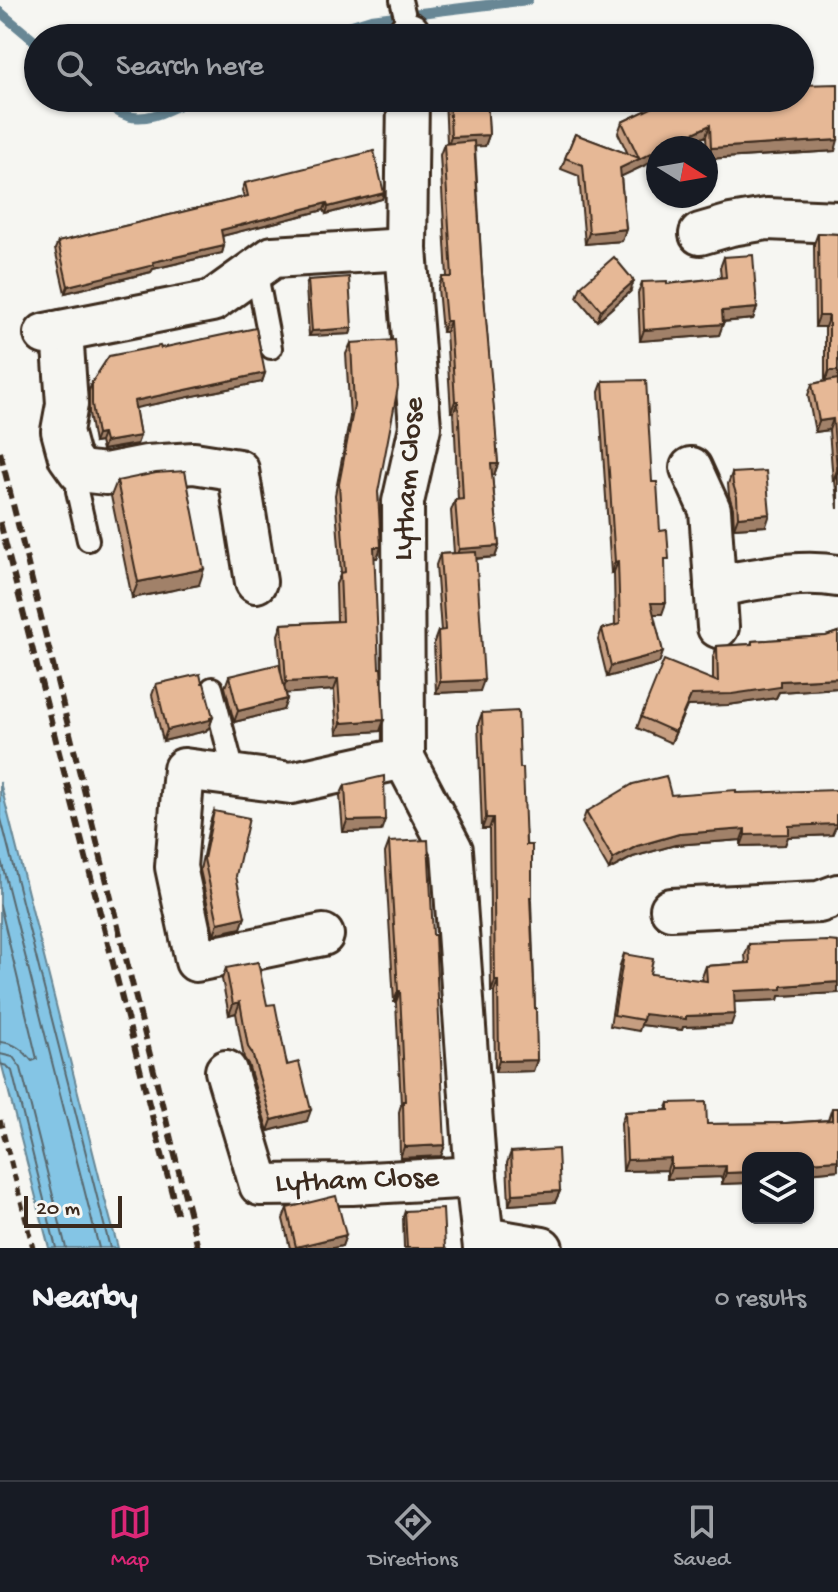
<!DOCTYPE html>
<html lang="en">
<head>
<meta charset="utf-8">
<style>
	:root { --surface:#171b24; --page:#20242c; --text:#f1f3f6; --muted:#9ea1a6; --line:#363941; --accent:#db2777 }
	body { margin:0; font-family:"Gochi Hand",sans-serif; background:var(--page); color:var(--text) }
	.controls { position:absolute; right:24px; bottom:24px; display:grid; overflow:hidden; border-radius:16px; box-shadow:0 2px 6px #0004 }
	.controls button { width:72px; height:72px; display:grid; place-items:center; padding:0; border:0; border-bottom:2px solid var(--line); background:var(--surface); color:var(--text); font:40px sans-serif }
	.compass { position:absolute; left:646px; top:136px; width:72px; height:72px; border-radius:50%; background:var(--surface); box-shadow:0 2px 6px #0004; rotate:101deg }
	.scale { position:absolute; left:24px; bottom:20px; width:98px; box-sizing:border-box; padding-left:8px; border:4px solid #3b2a1e; border-top:0; font-size:22px; line-height:28px; white-space:nowrap; color:#3b2a1e; -webkit-text-stroke:6px #f6f6f2; paint-order:stroke }
	.list { margin:0; padding:0; list-style:none }
	h2 { display:flex; justify-content:space-between; align-items:center; height:104px; margin:0; padding:0 32px; font-size:34px }
	h2 small { font-size:26px; font-weight:400; color:var(--muted) }
	.icon { flex:none; width:44px; height:44px; fill:none; stroke:currentColor; stroke-width:2; stroke-linecap:round; stroke-linejoin:round }
	.map { position:relative; flex:none; width:838px; height:1248px; overflow:hidden }
	.search { position:absolute; background:var(--surface); box-shadow:0 2px 6px #0004; left:24px; right:24px; top:24px; height:88px; display:flex; align-items:center; gap:20px; box-sizing:border-box; padding:0 28px; border-radius:44px; color:var(--muted); font-size:30px }
	.sheet { height:232px; background:var(--surface) }
	nav { display:flex; justify-content:space-around; align-items:center; box-sizing:border-box; height:112px; border-top:2px solid var(--line); background:var(--surface); font-size:22px; color:var(--muted) }
	nav a { display:grid; justify-items:center; gap:4px }
	nav .on { color:var(--accent) }
	.map>svg:first-child { display:block }
</style>
</head>
<body>
<div class="map">
<svg width="838" height="1248" viewBox="0 0 838 1248">
	<rect width="100%" height="100%" fill="#f6f6f2"/>
	<filter id="ink" filterUnits="userSpaceOnUse"><feTurbulence type="fractalNoise" baseFrequency=".0125" numOctaves="2"/><feDisplacementMap in="SourceGraphic" scale="16" xChannelSelector="R" yChannelSelector="G"/><feConvolveMatrix kernelMatrix="1 2 1 2 8 2 1 2 1" color-interpolation-filters="sRGB"/></filter>
	<g filter="url(#ink)">
		<polygon fill="#84c5e5" stroke="#678795" stroke-width="2" points="0,782 103,1192 118,1248 49,1248 0,1058"/>
		<g fill="none" stroke-linecap="round" stroke-linejoin="round">
			<g stroke="#58686e" stroke-width="2">
				<polyline points="0,815 110,1248"/>
				<polyline points="0,856 99,1248"/>
				<path d="M0,905L37,1059L32,1061C23,1050 15,1043 0,1042"/>
				<polyline points="0,1054 13,1057 21,1068 66,1248"/>
				<polyline points="0,1064 7,1066 12,1071 56,1248"/>
			</g>
			<g stroke="#678795" stroke-width="10">
				<polyline points="0,12 38,44"/>
				<polyline points="310,38 371,19 528,0"/>
				<path d="M102,98C107,102 112,107 117,111C141,127 170,110 192,98"/>
			</g>
			<defs>
				<g id="service">
					<polyline points="401,0 409,33"/>
					<polyline points="256,269 271,348"/>
					<polyline points="79,471 77,491 88,540"/>
					<polyline points="212,688 235,776"/>
				</g>
				<g id="minor">
					<polyline points="409,38 409,33"/>
					<polyline points="408,98 406,249 420,427 403,502 404,758 452,850 476,1177 484,1248"/>
					<polyline points="700,234 731,225 767,219 838,222"/>
					<polyline points="62,331 67,404 62,431 69,457 79,471 106,474 147,466 194,463 238,470 256,582"/>
					<polyline points="45,334 212,301 273,257 406,249"/>
					<polyline points="691,468 710,510 718,627"/>
					<path d="M715,586C755,580 797,569 838,576"/>
					<polyline points="671,909 819,902 838,895"/>
					<polyline points="323,935 196,961 176,867 184,769 291,783 404,758"/>
					<polyline points="226,1071 260,1185 352,1184 476,1177"/>
					<polyline points="484,1238 542,1248"/>
				</g>
			</defs>
			<use href="#service" stroke="#3b2a1e" stroke-width="26"/>
			<use href="#minor" stroke="#3b2a1e" stroke-width="46"/>
			<polyline stroke="#3b2a1e" stroke-width="5" stroke-dasharray="8 6" stroke-linecap="butt" points="0,1120 33,1248"/>
			<use href="#service" stroke="#f6f6f2" stroke-width="20"/>
			<use href="#minor" stroke="#f6f6f2" stroke-width="40"/>
			<g stroke="#3b2a1e" stroke-width="6" stroke-dasharray="12 6" stroke-linecap="butt">
				<polyline points="0,452 198,1248"/>
				<polyline points="0,522 178,1217"/>
			</g>
		</g>
		<g fill="#c69e81" stroke="#3b2a1e" stroke-width="2">
			<polygon points="445,98 487,98 489,135 485,146 475,146 482,274 498,464 494,475 492,475 499,546 495,557 476,559 480,691 436,693 434,642 438,631 441,631 436,565 440,554 454,553 451,511 455,500 458,500 454,412 451,412 446,332 442,332 438,288 442,277 447,277 440,155 444,144 447,143"/>
			<polygon points="667,98 701,98 701,100 835,151 707,159 706,136 681,148 658,148 658,159 621,176 626,229 622,241 585,244 579,176 561,169 575,134 628,154 618,133 622,122 667,101"/>
			<polygon points="245,183 384,193 382,199 326,214 324,210 222,236 224,246 222,253 153,269 151,272 65,293 55,249 58,242 244,197 242,190"/>
			<polygon points="818,233 838,234 838,509 835,481 833,481 829,430 815,432 808,395 812,384 825,381 825,327 815,327 814,244"/>
			<polygon points="724,257 757,308 753,319 723,322 719,335 640,341 638,293 642,282 667,284 721,278 720,268"/>
			<polygon points="308,280 352,328 350,334 309,336 306,286"/>
			<polygon points="581,286 630,292 597,321 577,297"/>
			<polygon points="351,343 378,492 381,547 377,558 374,558 380,731 337,734 334,690 286,693 287,699 283,710 234,722 225,687 229,676 281,672 278,635 282,624 337,621 336,584 341,573 335,495 350,417 346,354"/>
			<polygon points="161,348 265,373 262,382 135,408 140,436 137,444 102,450 100,442 94,443 89,413 89,391 92,382"/>
			<polygon points="603,381 652,482 665,568 662,614 653,614 663,652 659,663 607,677 598,640 602,629 615,626 614,572 611,573 599,392"/>
			<polygon points="732,473 766,526 734,528 733,508 729,495 728,484"/>
			<polygon points="117,481 199,585 132,598 111,496"/>
			<polygon points="838,632 838,688 779,692 776,698 728,705 687,706 671,743 637,728 641,717 713,680 713,657 717,646 751,644 752,641 826,636"/>
			<polygon points="202,683 213,717 209,728 207,729 206,731 163,741 152,695 156,684"/>
			<polygon points="482,713 520,768 531,901 537,1060 533,1071 495,1072 494,992 491,992 489,829 482,829 478,724"/>
			<polygon points="345,785 381,831 343,832 340,796"/>
			<polygon points="736,793 836,826 832,835 788,837 785,845 741,846 741,840 675,845 633,857 609,870 582,823 586,812 671,795"/>
			<polygon points="214,811 245,917 241,928 214,934 200,870 210,822"/>
			<polygon points="389,842 445,1145 441,1156 400,1158 399,1112 401,1105 396,1002 394,1002 385,853"/>
			<polygon points="749,944 838,993 779,996 778,1000 734,1002 731,1025 683,1027 682,1030 641,1025 639,1031 610,1026 620,965 624,954 650,974 703,981 702,977 706,966 746,963 745,955"/>
			<polygon points="226,968 267,1005 307,1121 268,1131 248,1064 244,1058 236,1013 229,1015 222,979"/>
			<polygon points="669,1103 707,1124 786,1123 828,1120 832,1108 838,1108 838,1170 808,1173 808,1158 748,1158 748,1183 722,1184 722,1177 667,1179 667,1170 623,1171 621,1123 625,1112 666,1110"/>
			<polygon points="511,1152 560,1191 555,1202 509,1205 507,1163"/>
			<polygon points="287,1208 346,1235 342,1246 333,1248 290,1248 283,1219"/>
			<polygon points="405,1211 445,1248 404,1248 403,1217"/>
		</g>
		<g fill="#a18169" stroke="#3b2a1e" stroke-width="2">
			<polygon points="710,125 706,136 681,148 662,148"/>
			<polygon points="489,135 485,146 447,148 451,137"/>
			<polygon points="838,140 835,151 707,159 711,148"/>
			<polygon points="658,150 658,159 616,179 620,168"/>
			<polygon points="384,193 382,199 326,214 328,207"/>
			<polygon points="327,203 324,210 218,237 221,230"/>
			<polygon points="626,229 622,241 585,244 589,233"/>
			<polygon points="224,246 222,253 153,269 151,272 65,293 68,286 153,262"/>
			<polygon points="634,281 630,292 597,321 601,310"/>
			<polygon points="757,308 753,319 718,322 722,311"/>
			<polygon points="819,316 829,316 825,327 815,327"/>
			<polygon points="446,321 450,321 446,332 442,332"/>
			<polygon points="723,324 719,335 640,341 644,330"/>
			<polygon points="352,328 350,334 309,336 312,331"/>
			<polygon points="829,371 838,371 838,382 825,382"/>
			<polygon points="265,373 262,382 131,409 134,401"/>
			<polygon points="455,401 458,401 454,412 451,412"/>
			<polygon points="833,419 829,430 815,432 819,421"/>
			<polygon points="103,434 100,442 94,443 97,435"/>
			<polygon points="140,436 137,444 102,450 105,442"/>
			<polygon points="491,464 498,464 494,475 487,475"/>
			<polygon points="837,470 838,473 835,481 833,481"/>
			<polygon points="770,514 766,526 734,528 738,517"/>
			<polygon points="499,546 495,557 455,560 459,549"/>
			<polygon points="374,547 381,547 377,558 370,558"/>
			<polygon points="618,561 614,572 611,573 615,562"/>
			<polygon points="204,569 199,585 132,598 138,582"/>
			<polygon points="651,603 666,603 662,614 647,614"/>
			<polygon points="663,652 659,663 607,677 611,666"/>
			<polygon points="838,678 838,688 779,692 776,698 728,705 687,706 671,743 691,695 780,681"/>
			<polygon points="338,679 334,690 282,694 286,682"/>
			<polygon points="484,680 480,691 436,693 440,682"/>
			<polygon points="287,699 283,710 234,722 238,711"/>
			<polygon points="213,717 209,728 207,729 206,731 163,741 167,730"/>
			<polygon points="384,720 380,731 337,734 341,723"/>
			<polygon points="838,815 838,826 836,826 832,835 788,837 785,845 741,846 745,835"/>
			<polygon points="486,818 493,818 489,829 482,829"/>
			<polygon points="385,820 381,831 343,832 347,821"/>
			<polygon points="745,829 741,840 675,845 633,857 609,870 613,859 637,846 679,834"/>
			<polygon points="245,917 241,928 214,934 218,923"/>
			<polygon points="495,981 498,981 494,992 491,992"/>
			<polygon points="838,982 838,993 779,996 778,1000 730,1002 734,991 782,986"/>
			<polygon points="398,991 400,991 396,1002 394,1002"/>
			<polygon points="240,1002 236,1013 229,1015 233,1004"/>
			<polygon points="644,1014 686,1016 735,1014 731,1025 683,1027 682,1030 641,1025"/>
			<polygon points="537,1060 533,1071 495,1072 499,1061"/>
			<polygon points="311,1110 307,1121 268,1131 272,1120"/>
			<polygon points="445,1145 441,1156 400,1158 404,1147"/>
			<polygon points="671,1158 667,1170 623,1171 627,1160"/>
			<polygon points="838,1160 838,1170 808,1173 808,1162"/>
			<polygon points="726,1166 722,1177 667,1179 671,1168"/>
			<polygon points="748,1172 748,1183 722,1184 726,1173"/>
			<polygon points="560,1191 555,1202 509,1205 513,1194"/>
			<polygon points="346,1235 342,1246 333,1248 296,1248 296,1247"/>
		</g>
		<g fill="#e6b896" stroke="#3b2a1e" stroke-width="2">
			<polygon points="838,84 838,140 711,148 710,125 662,148 658,148 658,150 620,168 626,229 589,233 583,165 565,158 575,134 639,158 622,122 672,98 701,98 701,100 737,98 800,98 800,85"/>
			<polygon points="449,98 487,98 489,135 451,137"/>
			<polygon points="474,141 482,274 495,421 498,464 491,464 499,546 459,549 455,500 463,499 458,401 455,401 450,321 446,321 442,277 452,277 444,144"/>
			<polygon points="374,151 384,193 328,207 327,203 221,230 224,246 153,262 154,265 68,286 58,242 248,196 245,183"/>
			<polygon points="818,233 838,234 838,371 829,371 829,316 819,316"/>
			<polygon points="753,255 757,308 722,311 723,324 644,330 642,282 667,281 667,284 726,277 724,257"/>
			<polygon points="614,257 634,281 601,310 581,286"/>
			<polygon points="349,277 352,328 312,331 308,280"/>
			<polygon points="256,328 265,373 134,401 140,436 105,442 103,434 97,435 92,404 92,382 109,356 160,346 161,348"/>
			<polygon points="395,340 398,387 378,492 381,547 374,547 379,668 381,668 384,720 341,723 338,679 286,682 282,624 342,621 340,573 345,572 339,484 354,406 351,343"/>
			<polygon points="838,379 838,470 837,470 833,419 819,421 812,384"/>
			<polygon points="646,380 652,482 657,482 660,531 667,530 669,559 665,559 666,603 651,603 663,652 611,666 602,629 620,624 618,561 615,562 603,381"/>
			<polygon points="185,471 204,569 138,582 117,481 156,473"/>
			<polygon points="766,471 770,514 738,517 737,497 733,484 732,473"/>
			<polygon points="476,552 484,680 440,682 438,631 445,630 440,554"/>
			<polygon points="838,632 838,678 780,681 780,687 732,694 691,695 675,732 641,717 664,660 718,682 717,646 752,644 752,641 826,636"/>
			<polygon points="279,664 287,699 238,711 229,676"/>
			<polygon points="200,674 202,683 204,683 213,717 210,718 210,720 167,730 156,684"/>
			<polygon points="518,711 520,768 523,768 526,845 532,845 532,897 530,897 535,1008 536,1008 537,1060 499,1061 498,981 495,981 493,818 486,818 482,713"/>
			<polygon points="384,776 385,820 347,821 345,785"/>
			<polygon points="666,776 671,795 736,790 736,793 838,790 838,815 836,815 836,824 789,826 789,834 745,835 745,829 679,834 637,846 613,859 586,812 633,784"/>
			<polygon points="214,811 249,818 236,876 245,917 218,923 204,859"/>
			<polygon points="428,840 433,935 435,935 445,1145 404,1147 403,1101 405,1101 400,991 398,991 389,842"/>
			<polygon points="828,941 838,942 838,982 782,986 782,989 734,991 735,1014 686,1016 686,1019 644,1014 643,1020 614,1015 624,954 653,959 650,974 707,981 706,966 750,963 749,944"/>
			<polygon points="258,962 267,1005 275,1004 287,1065 299,1062 311,1110 272,1120 252,1053 248,1047 240,1002 233,1004 226,968"/>
			<polygon points="706,1102 707,1124 786,1123 832,1120 832,1108 838,1108 838,1160 808,1162 808,1158 748,1158 748,1172 726,1173 726,1166 671,1168 671,1158 627,1160 625,1112 669,1110 669,1103"/>
			<polygon points="558,1149 560,1191 513,1194 511,1152"/>
			<polygon points="336,1196 346,1235 296,1247 287,1208"/>
			<polygon points="443,1209 445,1248 407,1248 405,1211"/>
		</g>
	</g>
	<g text-anchor="middle" dominant-baseline="central" stroke-width="7" stroke-linejoin="round" paint-order="stroke">
		<g font-size="30" fill="#3b2a1e" stroke="#f6f6f2">
			<text transform="translate(410 479) rotate(-86)">Lytham Close</text>
			<text transform="translate(357 1182) rotate(-2)">Lytham Close</text>
		</g>
	</g>
</svg>
<div class="controls">
<button><svg class="icon" aria-label="layers" viewBox="0 0 24 24"><path d="M12 4l9 5-9 5-9-5zM3 14l9 5 9-5"/></svg></button>
</div>
<svg class="compass" viewBox="-18 -18 36 36"><path d="M0-13l5 13h-10z" fill="#e53935"/><path d="M0 13l5-13h-10z" fill="#9ea1a6"/></svg>
<div class="scale">20 m</div>
<div class="search"><svg class="icon" aria-label="search" viewBox="0 0 24 24"><circle cx="10" cy="10" r="6"/><path d="M15 15l6 6"/></svg>Search here</div>
</div>
<section class="sheet">
<h2>Nearby<small>0 results</small></h2>
<ul class="list">
</ul>
</section>
<nav>
<a class="on"><svg class="icon" aria-label="map" viewBox="0 0 24 24"><path d="M3 6l6-2 6 2 6-2v14l-6 2-6-2-6 2zM9 4v14M15 6v14"/></svg>Map</a>
<a><svg class="icon" aria-label="directions" viewBox="0 0 24 24"><path d="M12 3l9 9-9 9-9-9zM9 14v-3h6M13 9l2 2-2 2"/></svg>Directions</a>
<a><svg class="icon" aria-label="saved" viewBox="0 0 24 24"><path d="M7 4h10v16l-5-4-5 4z"/></svg>Saved</a>
</nav>
</body>
</html>
